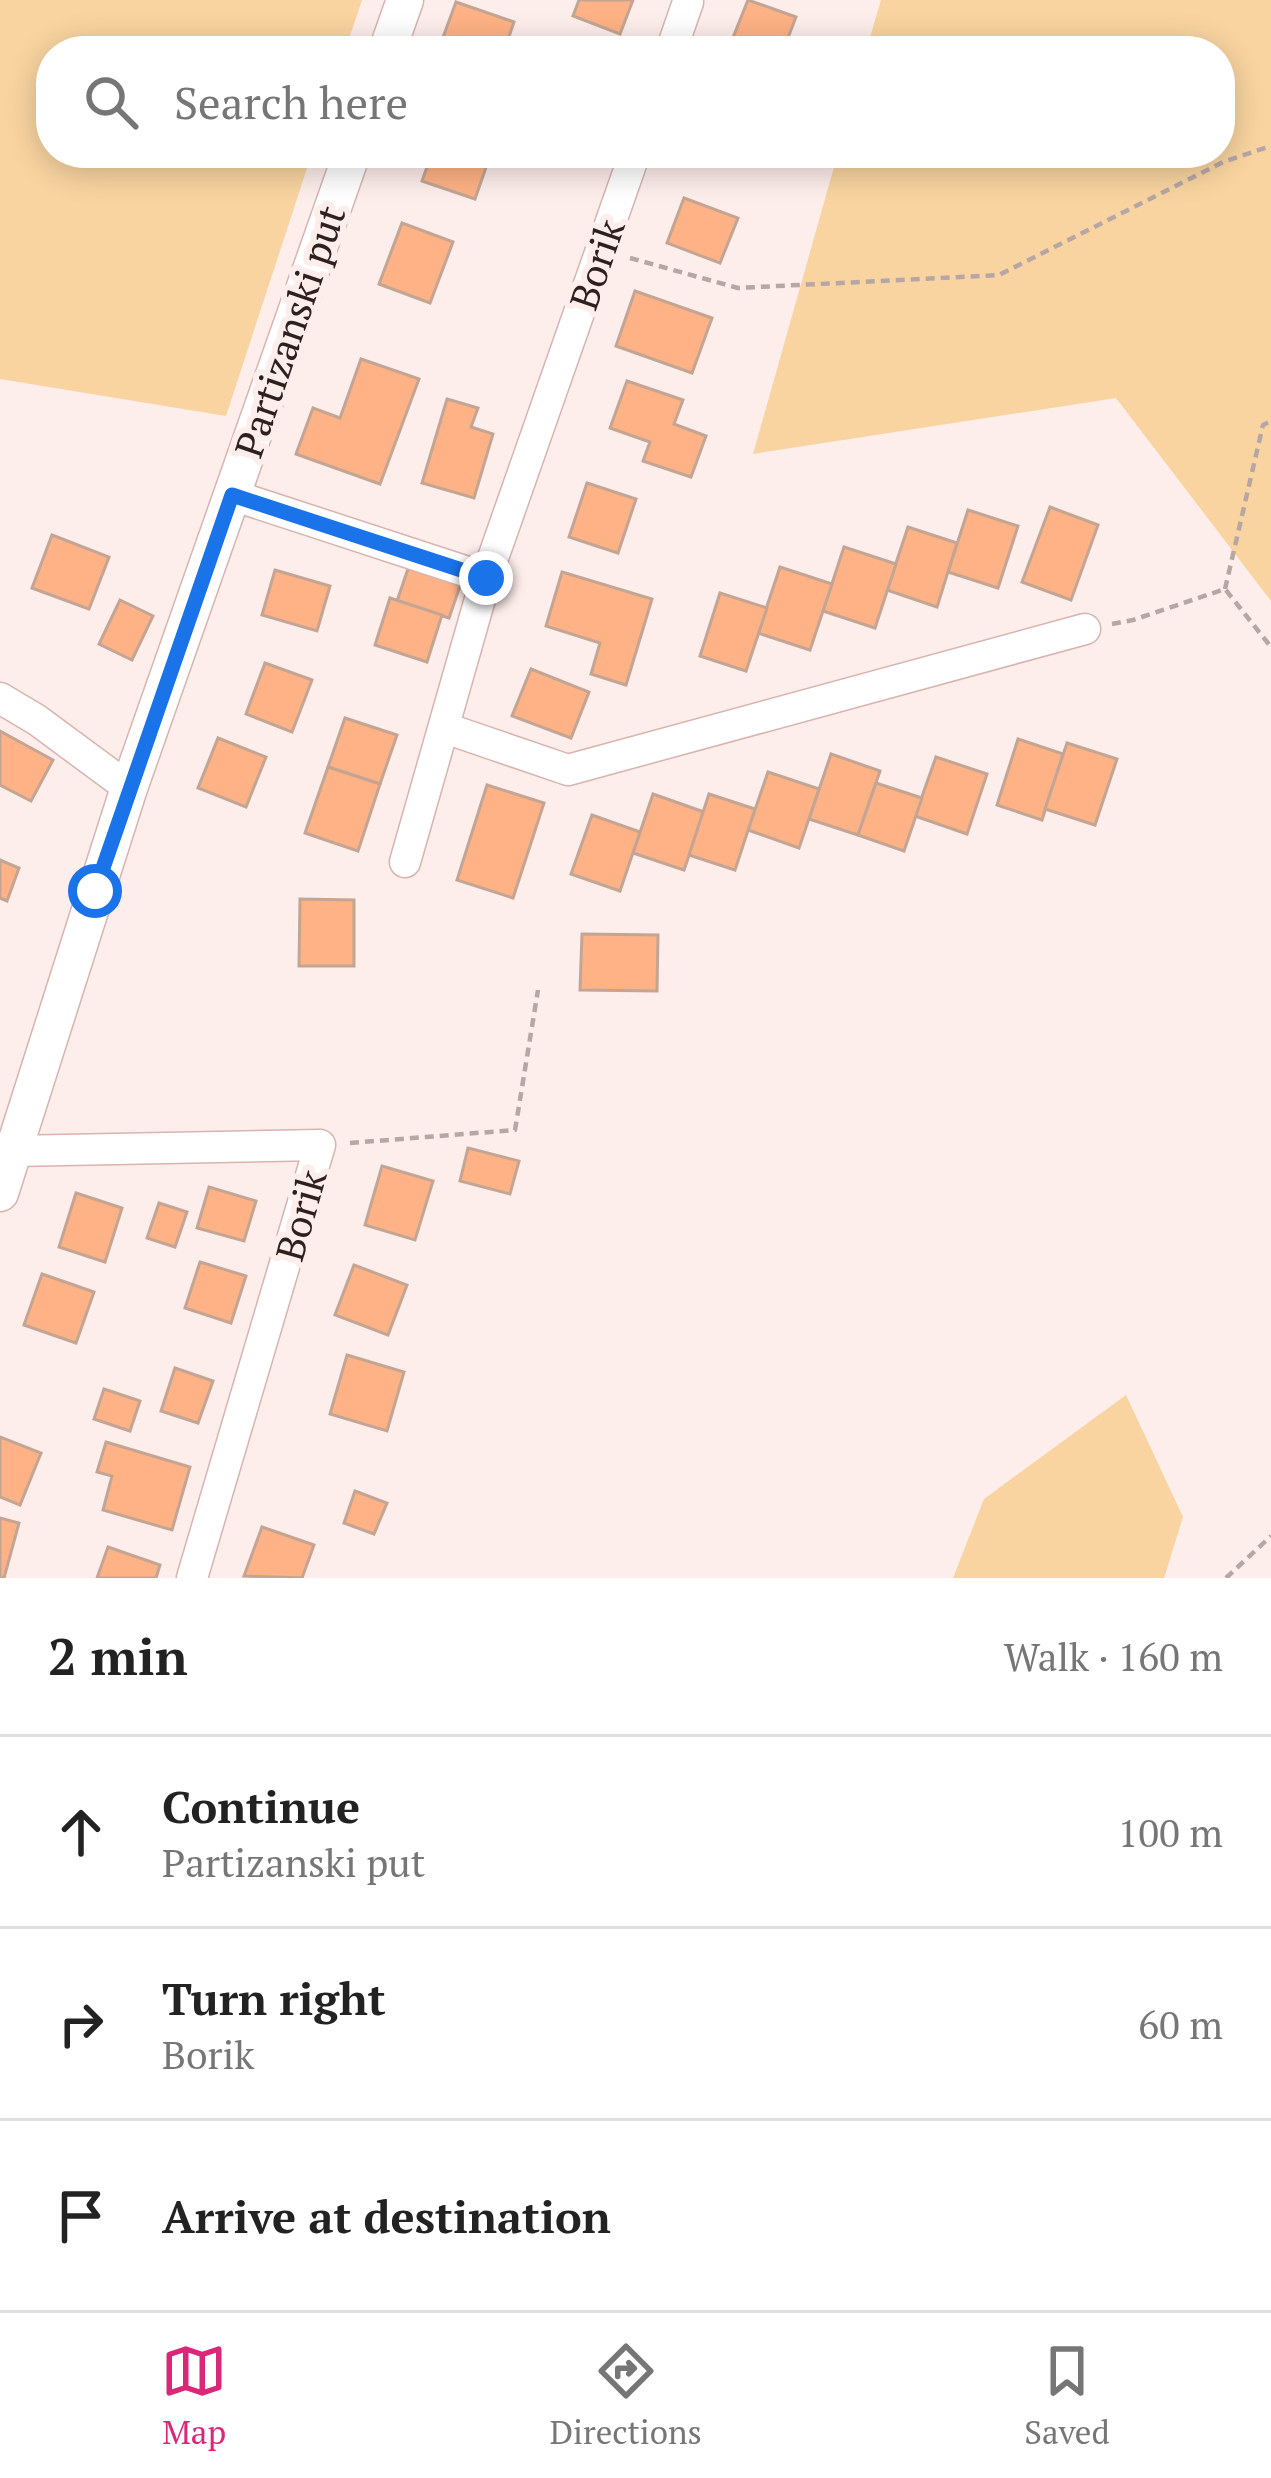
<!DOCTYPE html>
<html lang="en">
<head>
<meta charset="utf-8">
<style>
	:root { --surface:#fff; --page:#f2f2f2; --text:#222; --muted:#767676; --line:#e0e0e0; --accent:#db2777 }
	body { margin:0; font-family:"PT Serif",serif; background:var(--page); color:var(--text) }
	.stop { position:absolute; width:36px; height:36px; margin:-27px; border:9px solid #1a73e8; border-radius:50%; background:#fff }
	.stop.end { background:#1a73e8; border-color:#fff; box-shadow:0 3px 12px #0008 }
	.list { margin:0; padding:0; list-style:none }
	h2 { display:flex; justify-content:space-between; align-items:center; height:156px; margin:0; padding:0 48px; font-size:51px }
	h2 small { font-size:39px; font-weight:400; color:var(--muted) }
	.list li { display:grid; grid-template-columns:78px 1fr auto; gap:36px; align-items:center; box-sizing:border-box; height:192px; padding:0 48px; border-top:3px solid var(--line) }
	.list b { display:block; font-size:45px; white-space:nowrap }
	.list p { margin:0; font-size:39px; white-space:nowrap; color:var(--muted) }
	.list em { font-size:39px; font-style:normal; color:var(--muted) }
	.icon { flex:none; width:66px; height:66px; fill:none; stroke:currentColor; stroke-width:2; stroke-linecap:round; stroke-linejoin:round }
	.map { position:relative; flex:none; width:1271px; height:1578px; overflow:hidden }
	.search { position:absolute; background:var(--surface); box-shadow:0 6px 30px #0003; left:36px; right:36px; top:36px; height:132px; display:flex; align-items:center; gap:30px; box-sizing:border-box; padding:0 42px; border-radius:48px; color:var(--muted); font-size:45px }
	.sheet { height:732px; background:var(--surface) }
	nav { display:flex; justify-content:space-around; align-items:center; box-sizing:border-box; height:168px; border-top:3px solid var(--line); background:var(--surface); font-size:33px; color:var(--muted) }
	nav a { display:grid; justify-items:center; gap:6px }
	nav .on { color:var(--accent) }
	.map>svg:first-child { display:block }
</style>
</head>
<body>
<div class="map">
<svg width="1271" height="1578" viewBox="0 0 1271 1578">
	<rect width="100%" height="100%" fill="#fdedeb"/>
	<g fill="#f9d4a0">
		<polygon points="0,0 362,0 345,51 51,51 51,153 312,153 226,416 0,379"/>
		<polygon points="881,0 1271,0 1271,601 1116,398 753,454 838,153 1220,153 1220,51 866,51"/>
		<polygon points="1126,1395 1183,1517 1164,1578 953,1578 984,1499"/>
	</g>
	<g fill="#feb285" stroke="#c4a594" stroke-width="3">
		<polygon points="579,0 633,0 620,34 573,16"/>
		<polygon points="748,0 796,17 783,51 728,50"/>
		<polygon points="456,2 514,22 504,51 438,51"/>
		<polygon points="432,153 491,153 475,199 422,181"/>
		<polygon points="684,198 738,218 720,263 667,243"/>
		<polygon points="402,223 453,242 430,303 379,284"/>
		<polygon points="635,291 712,318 692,373 616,346"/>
		<polygon points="361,359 419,379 380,484 296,454 313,408 340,418"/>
		<polygon points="627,381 683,400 674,424 706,436 691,477 643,461 650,442 610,428"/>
		<polygon points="447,399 478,408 471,427 493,434 474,498 422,483"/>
		<polygon points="587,483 636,499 618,553 569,537"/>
		<polygon points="1050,507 1098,525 1071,600 1022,582"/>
		<polygon points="968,510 1018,526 998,588 948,572"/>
		<polygon points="908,527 957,543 937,607 887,590"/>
		<polygon points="52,535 109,557 89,609 32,588"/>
		<polygon points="844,547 896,564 875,628 823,611"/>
		<polygon points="409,566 461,583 449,618 397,601"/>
		<polygon points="780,567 832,584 810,650 758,633"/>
		<polygon points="275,570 330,586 317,631 262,615"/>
		<polygon points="562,572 652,599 626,685 591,674 600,643 546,626"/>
		<polygon points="720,593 767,608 746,671 700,656"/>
		<polygon points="390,598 442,615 427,662 375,645"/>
		<polygon points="120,600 153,616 132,660 99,644"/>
		<polygon points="265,663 312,680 292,732 246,714"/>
		<polygon points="531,669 589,692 571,738 512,716"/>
		<polygon points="345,718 397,735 380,784 328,767"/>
		<polygon points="0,731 53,760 31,801 0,785"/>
		<polygon points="218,738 266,757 246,807 198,788"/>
		<polygon points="1018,739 1063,754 1042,820 997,805"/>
		<polygon points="1067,743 1117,759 1095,825 1045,809"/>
		<polygon points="831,754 880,771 858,835 809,819"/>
		<polygon points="936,757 987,774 967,834 915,816"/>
		<polygon points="328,767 380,784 358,851 305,833"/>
		<polygon points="768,772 819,789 799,848 748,830"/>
		<polygon points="876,783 922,798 904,851 858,835"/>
		<polygon points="487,785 544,803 513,898 457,880"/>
		<polygon points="653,794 704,812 684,870 633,853"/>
		<polygon points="709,794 755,809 735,870 689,855"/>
		<polygon points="592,815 640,832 620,891 571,874"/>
		<polygon points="0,860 19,868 7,901 0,898"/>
		<polygon points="300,899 354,900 354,966 299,966"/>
		<polygon points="582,934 658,935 657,991 580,990"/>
		<polygon points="468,1148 519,1161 510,1194 460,1181"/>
		<polygon points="382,1166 433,1181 415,1240 365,1225"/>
		<polygon points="209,1187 256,1201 244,1241 197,1228"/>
		<polygon points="76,1193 122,1208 105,1262 59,1247"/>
		<polygon points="159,1203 187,1212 175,1247 147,1238"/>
		<polygon points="200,1262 246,1276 231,1323 185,1308"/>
		<polygon points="354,1265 407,1285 388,1335 335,1315"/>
		<polygon points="42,1274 94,1292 76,1343 24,1325"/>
		<polygon points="347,1355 404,1372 387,1431 330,1414"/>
		<polygon points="175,1368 213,1381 198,1423 161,1411"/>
		<polygon points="104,1389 140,1401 130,1431 94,1419"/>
		<polygon points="0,1437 41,1453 20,1505 0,1497"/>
		<polygon points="106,1442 190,1467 172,1530 103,1510 112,1476 97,1472"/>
		<polygon points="355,1491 387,1503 374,1534 344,1523"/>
		<polygon points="0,1518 19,1523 4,1578 0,1578"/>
		<polygon points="262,1527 314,1545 302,1578 244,1576"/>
		<polygon points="108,1547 160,1565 156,1578 97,1578"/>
	</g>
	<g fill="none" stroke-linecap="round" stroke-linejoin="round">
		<defs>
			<g id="minor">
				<polyline points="671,51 688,2"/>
				<polyline points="232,495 486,578 405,862"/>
				<polyline points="486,578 635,153"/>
				<polyline points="0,698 37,720 129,788"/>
				<polyline points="445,728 568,770 1085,629"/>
				<polyline points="13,1151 320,1145 192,1578"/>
			</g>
			<g id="tertiary">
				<polyline points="387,51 405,0"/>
				<polyline points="0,1193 129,788 352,153"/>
			</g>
		</defs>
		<use href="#minor" stroke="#d8b4af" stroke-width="33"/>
		<use href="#tertiary" stroke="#d8b4af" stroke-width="39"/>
		<g stroke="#b6a7a5" stroke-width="4.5" stroke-dasharray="9 6" stroke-linecap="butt">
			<polyline points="630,258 738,288 999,275 1223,162 1271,146"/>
			<polyline points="1225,589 1263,425 1271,421"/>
			<polyline points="1112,624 1133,620 1225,589 1271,647"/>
			<polyline points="350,1143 515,1130 538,990"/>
			<polyline points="1226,1578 1271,1536"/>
		</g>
		<use href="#minor" stroke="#fff" stroke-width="30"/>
		<use href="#tertiary" stroke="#fff" stroke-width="36"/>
	</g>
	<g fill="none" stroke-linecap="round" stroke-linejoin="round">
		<polyline stroke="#1a73e8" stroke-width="15" points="95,891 232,495 486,578"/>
	</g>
	<g text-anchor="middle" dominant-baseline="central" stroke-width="12" stroke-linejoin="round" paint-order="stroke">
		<g font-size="39" fill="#2d201e" stroke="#fdedeb">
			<text transform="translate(596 264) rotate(-71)">Borik</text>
			<text transform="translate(289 331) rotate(-71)">Partizanski put</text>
			<text transform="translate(300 1215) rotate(-74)">Borik</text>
		</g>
	</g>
</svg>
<div class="stop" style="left:95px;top:891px"></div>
<div class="stop end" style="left:486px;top:578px"></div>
<div class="search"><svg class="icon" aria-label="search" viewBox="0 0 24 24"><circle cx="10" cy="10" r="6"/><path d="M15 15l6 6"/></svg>Search here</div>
</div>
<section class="sheet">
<h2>2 min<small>Walk · 160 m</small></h2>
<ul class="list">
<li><svg class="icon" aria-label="ahead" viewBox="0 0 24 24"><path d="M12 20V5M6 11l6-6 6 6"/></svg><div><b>Continue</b><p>Partizanski put</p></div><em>100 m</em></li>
<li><svg class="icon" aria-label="right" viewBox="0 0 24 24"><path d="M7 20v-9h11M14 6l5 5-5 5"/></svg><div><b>Turn right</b><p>Borik</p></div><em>60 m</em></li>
<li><svg class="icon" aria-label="arrive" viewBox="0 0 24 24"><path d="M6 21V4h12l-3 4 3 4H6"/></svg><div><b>Arrive at destination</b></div></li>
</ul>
</section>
<nav>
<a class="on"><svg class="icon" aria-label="map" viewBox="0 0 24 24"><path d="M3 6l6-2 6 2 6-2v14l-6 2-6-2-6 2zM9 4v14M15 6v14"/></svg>Map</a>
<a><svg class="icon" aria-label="directions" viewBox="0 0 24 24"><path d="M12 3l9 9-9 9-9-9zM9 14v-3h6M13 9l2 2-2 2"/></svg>Directions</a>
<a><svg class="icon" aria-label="saved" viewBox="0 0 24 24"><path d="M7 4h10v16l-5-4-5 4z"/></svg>Saved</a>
</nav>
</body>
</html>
